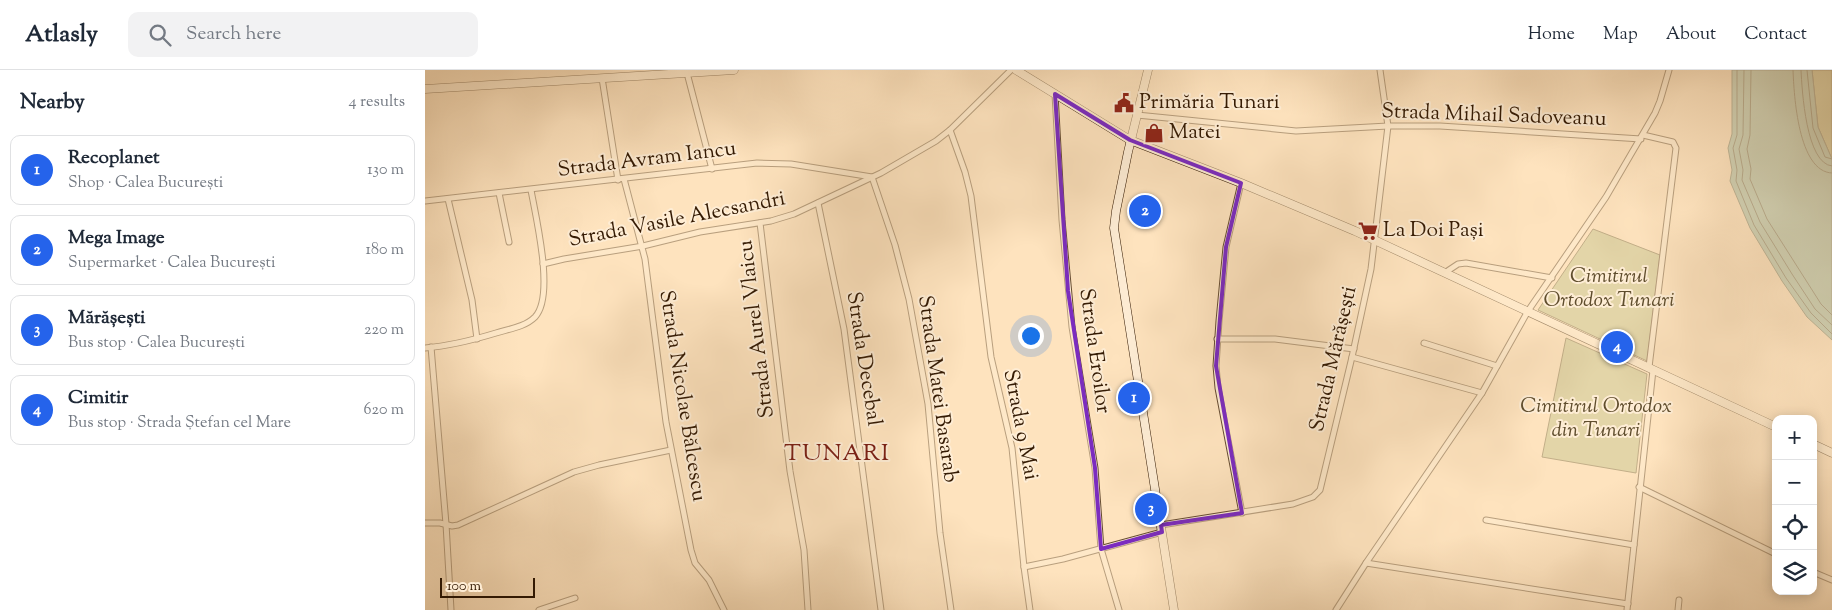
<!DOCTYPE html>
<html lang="en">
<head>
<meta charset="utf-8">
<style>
	:root { --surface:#fff; --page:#f2f2f3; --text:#1f2937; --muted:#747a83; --line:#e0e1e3; --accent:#2563eb }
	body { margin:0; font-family:"Sorts Mill Goudy",serif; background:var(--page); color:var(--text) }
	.controls { position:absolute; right:15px; bottom:15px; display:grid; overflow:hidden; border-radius:10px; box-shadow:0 2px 12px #0003 }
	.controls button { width:45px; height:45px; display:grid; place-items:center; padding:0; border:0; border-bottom:1px solid var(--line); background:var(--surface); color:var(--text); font:25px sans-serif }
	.scale { position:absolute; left:15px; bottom:12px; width:95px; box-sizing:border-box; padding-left:5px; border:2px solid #341a03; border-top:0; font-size:14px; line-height:18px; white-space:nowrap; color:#341a03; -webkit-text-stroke:4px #feedd5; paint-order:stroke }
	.you { position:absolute; left:605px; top:265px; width:18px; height:18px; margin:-12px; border:4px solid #fff; border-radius:50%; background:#1a73e8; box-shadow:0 0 0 8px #1a73e833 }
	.badge { display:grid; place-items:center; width:32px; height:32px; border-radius:50%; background:var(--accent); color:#fff; font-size:16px; font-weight:700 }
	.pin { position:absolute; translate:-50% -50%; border:2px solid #fff; box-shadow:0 1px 5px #0006 }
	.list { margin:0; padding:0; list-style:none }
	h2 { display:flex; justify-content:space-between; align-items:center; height:65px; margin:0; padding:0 20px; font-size:21px }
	h2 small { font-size:16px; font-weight:400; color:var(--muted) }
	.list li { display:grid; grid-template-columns:32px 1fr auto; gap:15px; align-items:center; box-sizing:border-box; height:70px; margin:0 10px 10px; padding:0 10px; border:1px solid var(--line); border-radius:10px }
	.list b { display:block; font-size:19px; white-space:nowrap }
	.list p { margin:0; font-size:16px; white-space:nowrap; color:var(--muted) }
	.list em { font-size:16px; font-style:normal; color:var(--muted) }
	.icon { flex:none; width:28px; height:28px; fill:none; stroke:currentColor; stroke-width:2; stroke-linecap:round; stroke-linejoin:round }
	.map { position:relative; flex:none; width:1407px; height:540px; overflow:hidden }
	header { display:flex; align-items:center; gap:30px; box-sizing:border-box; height:70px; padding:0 25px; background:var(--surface); border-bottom:1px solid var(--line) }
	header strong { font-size:24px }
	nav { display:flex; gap:28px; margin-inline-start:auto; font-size:18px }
	.search { width:350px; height:45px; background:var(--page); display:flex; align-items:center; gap:12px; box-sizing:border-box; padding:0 18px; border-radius:10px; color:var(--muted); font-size:19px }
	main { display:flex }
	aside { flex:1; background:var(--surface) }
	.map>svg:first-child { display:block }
</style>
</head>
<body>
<header>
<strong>Atlasly</strong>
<div class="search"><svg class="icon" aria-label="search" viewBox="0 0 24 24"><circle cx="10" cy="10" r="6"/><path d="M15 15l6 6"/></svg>Search here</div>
<nav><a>Home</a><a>Map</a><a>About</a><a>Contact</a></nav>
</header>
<main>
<aside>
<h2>Nearby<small>4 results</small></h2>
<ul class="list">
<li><span class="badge">1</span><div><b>Recoplanet</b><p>Shop · Calea București</p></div><em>130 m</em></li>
<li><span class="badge">2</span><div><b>Mega Image</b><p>Supermarket · Calea București</p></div><em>180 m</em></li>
<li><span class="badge">3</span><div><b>Mărășești</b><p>Bus stop · Calea București</p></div><em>220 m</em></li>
<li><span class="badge">4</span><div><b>Cimitir</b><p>Bus stop · Strada Ștefan cel Mare</p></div><em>620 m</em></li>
</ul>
</aside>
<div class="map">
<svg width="1407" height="540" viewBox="0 0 1407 540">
	<rect width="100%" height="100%" fill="#fee3be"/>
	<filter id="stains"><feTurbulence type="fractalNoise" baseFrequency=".004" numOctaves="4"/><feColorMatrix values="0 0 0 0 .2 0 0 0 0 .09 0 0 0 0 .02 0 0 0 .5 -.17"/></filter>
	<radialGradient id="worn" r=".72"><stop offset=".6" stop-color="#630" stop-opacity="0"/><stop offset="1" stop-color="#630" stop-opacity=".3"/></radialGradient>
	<g fill="#c3c38f" stroke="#7c6e49">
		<polygon points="1387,0 1407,0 1407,89 1393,57"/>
		<polygon points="1168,159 1235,185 1222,291 1113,240"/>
		<polygon points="1141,268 1222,304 1211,403 1117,387"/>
	</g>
	<polygon fill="#a1bfab" stroke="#757d68" points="1307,0 1387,0 1393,57 1407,89 1407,270 1382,247 1357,211 1325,158 1305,111 1307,100 1303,78 1307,64"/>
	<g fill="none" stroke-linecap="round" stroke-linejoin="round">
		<g stroke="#6a6c57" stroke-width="1">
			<polyline points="1312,0 1312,65 1308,78 1312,100 1311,111 1329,155 1361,208 1386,243 1407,264"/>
			<polyline points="1319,0 1318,65 1314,79 1318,100 1317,110 1335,152 1367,204 1390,239 1407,255"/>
			<polyline points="1326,0 1325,65 1322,79 1326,99 1325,109 1342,149 1396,234 1407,245"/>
			<path d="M1368,0C1369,25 1373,102 1407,103"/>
			<path d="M1376,0C1377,20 1381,94 1407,96"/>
			<polyline points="1382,0 1388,58 1400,87 1407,89"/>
		</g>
		<defs>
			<g id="minor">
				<polyline points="262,3 287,99"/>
				<polyline points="177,8 193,110"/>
				<polyline points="630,24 637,150 647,257 670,398 676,479 694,540"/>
				<polyline points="712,45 871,61 963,56 1015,56 1216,69"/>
				<polyline points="525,60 540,102 546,126 566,287 587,378 599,497 605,540"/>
				<polyline points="1218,65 1248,72 1251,78 1224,297"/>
				<polyline points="199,109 220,189 241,352 266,480 270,493 284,510 299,540"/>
				<polyline points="816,113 801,177 794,251 791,296 793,318 817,443"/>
				<polyline points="74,123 84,172"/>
				<polyline points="23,129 47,230 52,269"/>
				<polyline points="0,131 332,93 366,94 447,107 470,175 484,229 503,334 515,463 526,540"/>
				<polyline points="393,133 419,259 456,540"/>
				<polyline points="335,153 365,401 379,480 383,540"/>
				<polyline points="118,194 139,189 218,176 275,162 346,151 369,144 456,103 511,71 525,60 586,0"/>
				<polyline points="1021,202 1033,194 1041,193 1127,208"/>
				<polyline points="792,269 850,269 929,279"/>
				<polyline points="999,273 1072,296"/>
				<polyline points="6,277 21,454 26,540"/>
				<path d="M0,278C24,276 48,270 71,263C84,259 100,257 110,247C130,226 111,148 106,120"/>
				<polyline points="927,287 1057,323"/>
				<polyline points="1214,417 1351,484"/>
				<polyline points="1061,450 1209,475"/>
				<polyline points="0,453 15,453 27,456 33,455 149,402 174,395 246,380"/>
				<polyline points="736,455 868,434 888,427 895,420 927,287 946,199 963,56 955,0"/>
				<polyline points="941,493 1203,534"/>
				<polyline points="599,497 638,489 737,462"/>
				<polyline points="1388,502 1407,510"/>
				<polyline points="114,540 150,528"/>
				<polyline points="911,540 941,493 1057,323 1103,241 1181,127 1230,43 1235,31 1244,0"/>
				<polyline points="1202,540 1228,300"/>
				<polyline points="1253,540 1254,530"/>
			</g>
			<g id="secondary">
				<polyline points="591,0 705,70 816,113 930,161 1351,357"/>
				<polyline points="723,0 703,82 691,141 689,158 749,540"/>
				<polyline points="0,19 309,0"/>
				<polyline points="1388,374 1407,383"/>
			</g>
		</defs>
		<use href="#minor" stroke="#664c32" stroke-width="7"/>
		<use href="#secondary" stroke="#341a03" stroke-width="9"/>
		<use href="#minor" stroke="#feedd5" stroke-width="5"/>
		<use href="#secondary" stroke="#feedd5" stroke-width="8"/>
	</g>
	<path d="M0 0H1407V540H0ZM630,24L705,70L816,113L801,177L791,296L817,443L736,455L737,462L676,479L670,398L643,221Z" fill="#fee3be" fill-opacity=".55" fill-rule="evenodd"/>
	<path fill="none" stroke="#7b2cbf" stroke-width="4" stroke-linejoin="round" d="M630,24L705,70L816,113L801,177L791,296L817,443L736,455L737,462L676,479L670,398L643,221Z"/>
	<defs>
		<symbol id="civic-bare" viewBox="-9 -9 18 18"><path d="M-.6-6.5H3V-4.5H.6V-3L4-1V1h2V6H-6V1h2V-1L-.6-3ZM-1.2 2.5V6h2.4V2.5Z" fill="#8f2418" stroke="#feedd5" stroke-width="2.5" paint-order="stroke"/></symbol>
		<symbol id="shop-bare" viewBox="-9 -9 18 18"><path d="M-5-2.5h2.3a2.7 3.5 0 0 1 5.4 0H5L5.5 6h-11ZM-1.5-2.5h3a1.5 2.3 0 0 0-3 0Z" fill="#8f2418" stroke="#feedd5" stroke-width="2.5" paint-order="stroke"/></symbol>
		<symbol id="supermarket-bare" viewBox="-9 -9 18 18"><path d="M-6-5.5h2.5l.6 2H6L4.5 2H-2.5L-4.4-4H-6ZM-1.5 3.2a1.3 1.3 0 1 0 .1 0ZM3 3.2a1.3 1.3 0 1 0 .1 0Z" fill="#8f2418" stroke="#feedd5" stroke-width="2.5" paint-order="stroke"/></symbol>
	</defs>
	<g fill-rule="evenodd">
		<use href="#civic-bare" x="685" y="19" width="28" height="28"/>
		<use href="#shop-bare" x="715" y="49" width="28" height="28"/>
		<use href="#supermarket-bare" x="929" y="147" width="28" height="28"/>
	</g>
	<g text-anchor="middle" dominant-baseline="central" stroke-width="4" stroke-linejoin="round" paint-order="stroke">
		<g font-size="21" fill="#341a03" stroke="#feedd5" text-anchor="start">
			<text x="714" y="33">Primăria Tunari</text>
			<text x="744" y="63">Matei</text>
			<text x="958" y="161">La Doi Paşi</text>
		</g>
		<g font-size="21" fill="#341a03" stroke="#feedd5">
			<text transform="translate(1069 46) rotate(2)">Strada Mihail Sadoveanu</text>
			<text transform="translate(222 90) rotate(-7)">Strada Avram Iancu</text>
			<text transform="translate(252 150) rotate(-11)">Strada Vasile Alecsandri</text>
			<text transform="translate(332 259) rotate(-97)">Strada Aurel Vlaicu</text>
			<text transform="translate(669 281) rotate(82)">Strada Eroilor</text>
			<text transform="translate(438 289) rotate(81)">Strada Decebal</text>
			<text transform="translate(909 289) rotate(-77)">Strada Mărășești</text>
			<text transform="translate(512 319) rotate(82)">Strada Matei Basarab</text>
			<text transform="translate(257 326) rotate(81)">Strada Nicolae Bălcescu</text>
			<text transform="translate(595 355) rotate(79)">Strada 9 Mai</text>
		</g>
		<g font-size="21" font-style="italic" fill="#5f4d2d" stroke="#feedd5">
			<text x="1184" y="207">Cimitirul<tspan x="1184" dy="24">Ortodox Tunari</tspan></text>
			<text x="1171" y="337">Cimitirul Ortodox<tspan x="1171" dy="24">din Tunari</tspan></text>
		</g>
		<g font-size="24" letter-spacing="1" fill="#7a1f14" stroke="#feedd5">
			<text x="412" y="384">TUNARI</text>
		</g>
	</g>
	<rect width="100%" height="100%" filter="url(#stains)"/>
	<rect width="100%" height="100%" fill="url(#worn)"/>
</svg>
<div class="controls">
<button>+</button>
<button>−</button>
<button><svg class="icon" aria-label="locate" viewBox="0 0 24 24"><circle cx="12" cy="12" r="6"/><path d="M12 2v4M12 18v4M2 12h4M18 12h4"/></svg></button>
<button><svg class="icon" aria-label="layers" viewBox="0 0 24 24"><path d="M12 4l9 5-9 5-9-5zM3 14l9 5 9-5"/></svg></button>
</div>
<div class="scale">100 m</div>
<div class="you"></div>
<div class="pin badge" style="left:709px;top:328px">1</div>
<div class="pin badge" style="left:720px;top:141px">2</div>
<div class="pin badge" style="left:726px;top:439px">3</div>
<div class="pin badge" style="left:1192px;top:277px">4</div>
</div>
</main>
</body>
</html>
